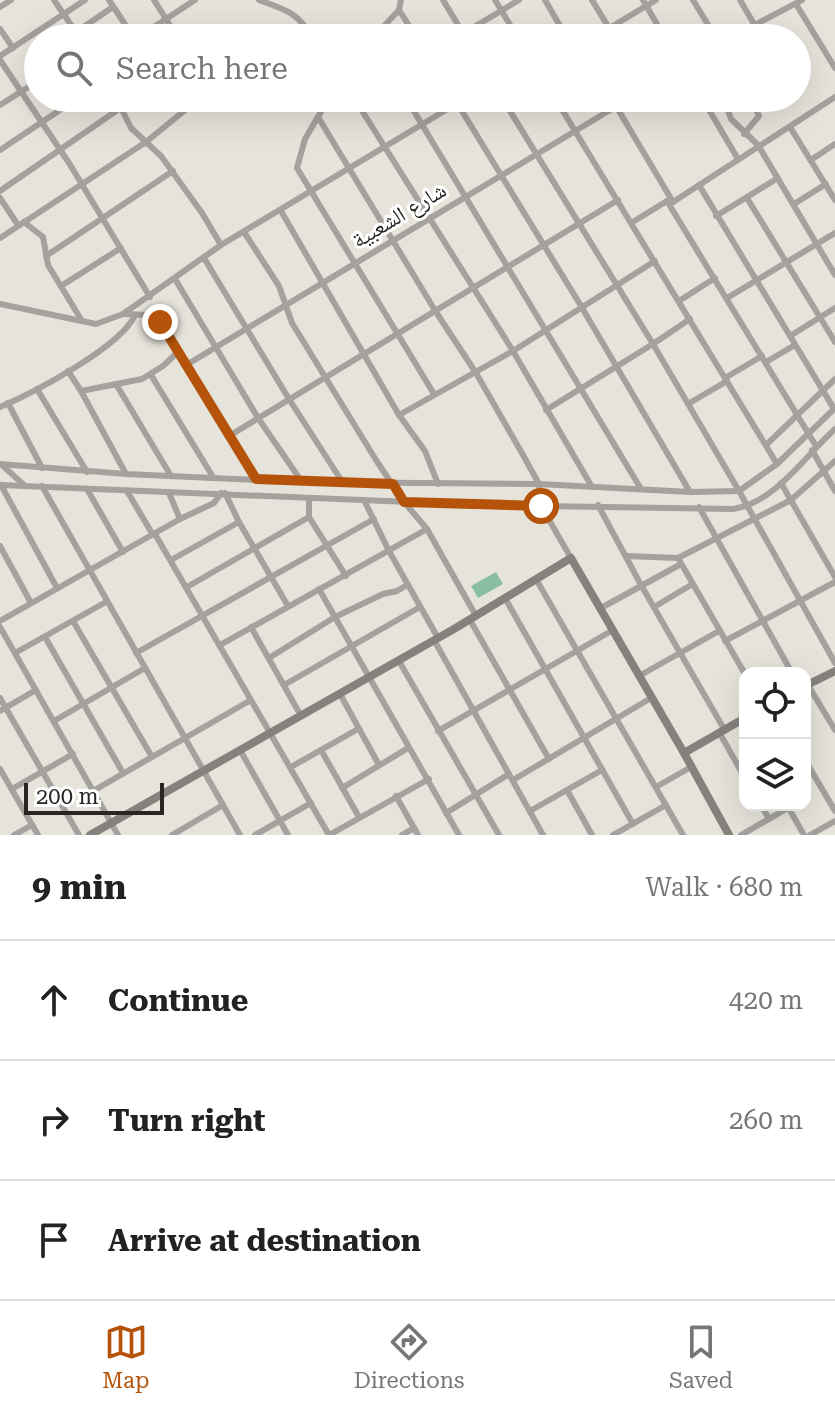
<!DOCTYPE html>
<html lang="en">
<head>
<meta charset="utf-8">
<style>
	:root { --surface:#fff; --page:#f2f2f2; --text:#222; --muted:#767676; --line:#e0e0e0; --accent:#b45309 }
	body { margin:0; font-family:"Roboto Serif","Noto Naskh Arabic",serif; background:var(--page); color:var(--text) }
	.controls { position:absolute; right:24px; bottom:24px; display:grid; overflow:hidden; border-radius:16px; box-shadow:0 8px 32px #0002 }
	.controls button { width:72px; height:72px; display:grid; place-items:center; padding:0; border:0; border-bottom:2px solid var(--line); background:var(--surface); color:var(--text); font:40px sans-serif }
	.scale { position:absolute; left:24px; bottom:20px; width:140px; box-sizing:border-box; padding-left:8px; border:4px solid #272623; border-top:0; font-size:22px; line-height:28px; white-space:nowrap; color:#272623; -webkit-text-stroke:6px #fff; paint-order:stroke }
	.stop { position:absolute; width:24px; height:24px; margin:-18px; border:6px solid #b45309; border-radius:50%; background:#fff }
	.stop.end { background:#b45309; border-color:#fff; box-shadow:0 2px 8px #0008 }
	.list { margin:0; padding:0; list-style:none }
	h2 { display:flex; justify-content:space-between; align-items:center; height:104px; margin:0; padding:0 32px; font-size:34px }
	h2 small { font-size:26px; font-weight:400; color:var(--muted) }
	.list li { display:grid; grid-template-columns:52px 1fr auto; gap:24px; align-items:center; box-sizing:border-box; height:120px; padding:0 32px; border-top:2px solid var(--line) }
	.list b { display:block; font-size:30px; white-space:nowrap }
	.list em { font-size:26px; font-style:normal; color:var(--muted) }
	.icon { flex:none; width:44px; height:44px; fill:none; stroke:currentColor; stroke-width:2; stroke-linecap:round; stroke-linejoin:round }
	.map { position:relative; flex:none; width:835px; height:835px; overflow:hidden }
	.search { position:absolute; background:var(--surface); box-shadow:0 8px 32px #0002; left:24px; right:24px; top:24px; height:88px; display:flex; align-items:center; gap:20px; box-sizing:border-box; padding:0 28px; border-radius:44px; color:var(--muted); font-size:30px }
	.sheet { height:464px; background:var(--surface) }
	nav { display:flex; justify-content:space-around; align-items:center; box-sizing:border-box; height:112px; border-top:2px solid var(--line); background:var(--surface); font-size:22px; color:var(--muted) }
	nav a { display:grid; justify-items:center; gap:4px }
	nav .on { color:var(--accent) }
	.map>svg:first-child { display:block }
</style>
</head>
<body>
<div class="map">
<svg width="835" height="835" viewBox="0 0 835 835">
	<rect width="100%" height="100%" fill="#e6e3db"/>
	<polygon fill="#89bea3" points="496,572 503,584 478,598 471,586"/>
	<g fill="none" stroke-linecap="round" stroke-linejoin="round">
		<g stroke="#a4a19e" stroke-width="6">
			<polyline points="54,0 80,38"/>
			<polyline points="109,0 134,38"/>
			<polyline points="154,0 178,38"/>
			<path d="M259,0C283,9 301,13 311,38"/>
			<polyline points="443,0 466,38"/>
			<polyline points="495,0 518,38"/>
			<polyline points="545,0 567,38"/>
			<polyline points="592,0 615,38"/>
			<polyline points="643,0 665,38"/>
			<polyline points="693,0 716,38"/>
			<polyline points="740,0 754,24"/>
			<polyline points="796,4 835,68"/>
			<polyline points="0,7 11,0"/>
			<polyline points="399,10 417,38"/>
			<polyline points="0,29 13,48"/>
			<polyline points="76,32 113,7"/>
			<polyline points="464,33 519,0"/>
			<polyline points="137,38 195,0"/>
			<polyline points="373,38 399,10 401,0"/>
			<polyline points="593,38 656,0"/>
			<polyline points="730,38 802,0"/>
			<polyline points="0,56 85,0"/>
			<polyline points="0,60 69,163 150,297"/>
			<polyline points="116,98 131,128 161,156 202,213 221,245"/>
			<polyline points="180,98 188,108"/>
			<polyline points="329,98 305,139 297,168 434,394"/>
			<polyline points="354,98 513,351 592,487"/>
			<polyline points="406,98 641,489"/>
			<polyline points="454,98 581,306 690,492"/>
			<polyline points="502,98 653,344 739,491 835,663"/>
			<polyline points="555,98 777,464"/>
			<polyline points="603,98 610,110"/>
			<polyline points="702,98 738,159"/>
			<polyline points="724,98 731,119 758,145 835,275"/>
			<polyline points="0,105 38,81"/>
			<polyline points="616,106 673,202"/>
			<polyline points="318,117 436,312 476,373 523,455 539,484 541,506 571,558"/>
			<polyline points="790,127 835,200"/>
			<polyline points="744,134 759,116 751,98"/>
			<polyline points="0,150 78,98"/>
			<polyline points="811,160 835,144"/>
			<polyline points="699,185 834,409"/>
			<polyline points="0,191 122,107"/>
			<polyline points="0,198 18,225"/>
			<polyline points="747,198 835,342"/>
			<polyline points="667,201 816,446"/>
			<polyline points="794,204 826,184"/>
			<polyline points="281,211 399,415 425,451 438,484"/>
			<polyline points="716,216 778,178"/>
			<polyline points="24,222 43,237 48,265 82,321"/>
			<polyline points="631,223 667,201 673,202 835,97"/>
			<polyline points="244,232 279,286 292,323 376,460 404,502 427,529 476,616"/>
			<polyline points="0,238 146,142 200,98"/>
			<polyline points="46,256 173,171"/>
			<polyline points="204,258 289,399 343,483"/>
			<polyline points="175,279 258,418 302,482"/>
			<polyline points="61,286 121,248"/>
			<polyline points="727,298 835,233"/>
			<polyline points="679,301 715,278"/>
			<polyline points="0,304 96,324 123,314 221,245 466,98"/>
			<polyline points="123,314 150,315 160,322 256,479"/>
			<polyline points="790,336 835,308"/>
			<polyline points="766,362 795,345"/>
			<polyline points="188,364 630,98"/>
			<polyline points="68,371 81,391"/>
			<polyline points="151,375 213,477"/>
			<polyline points="725,378 762,356"/>
			<polyline points="116,384 171,476"/>
			<polyline points="37,389 87,472"/>
			<polyline points="8,403 42,468"/>
			<polyline points="688,404 727,381"/>
			<path d="M0,407C33,393 121,347 135,315"/>
			<polyline points="546,410 653,344 690,319"/>
			<polyline points="399,415 513,351 655,261"/>
			<polyline points="229,436 618,200"/>
			<polyline points="766,445 835,379"/>
			<polyline points="812,450 835,491"/>
			<polyline points="0,464 126,474 302,482 539,484 690,492 739,491 777,464 835,408"/>
			<polyline points="3,466 24,485"/>
			<polyline points="126,474 81,391 142,379 163,366 179,351"/>
			<polyline points="781,483 835,577"/>
			<path d="M0,485L481,505L733,509C775,503 805,456 835,429"/>
			<polyline points="1,485 57,588"/>
			<polyline points="42,486 240,835"/>
			<polyline points="87,489 123,552"/>
			<polyline points="127,491 153,535"/>
			<polyline points="169,493 180,519"/>
			<polyline points="225,493 239,522 288,606"/>
			<polyline points="309,498 309,517 346,576"/>
			<polyline points="364,500 389,551 438,638"/>
			<polyline points="598,505 641,585 724,729"/>
			<polyline points="699,507 792,673"/>
			<polyline points="155,534 329,835"/>
			<polyline points="0,546 31,603"/>
			<polyline points="626,556 678,558 791,500 835,461"/>
			<polyline points="678,558 745,674"/>
			<polyline points="171,560 239,522"/>
			<polyline points="536,579 683,835"/>
			<polyline points="187,587 309,517"/>
			<polyline points="319,589 459,835"/>
			<polyline points="505,598 633,824"/>
			<polyline points="654,607 691,585"/>
			<polyline points="601,608 681,564"/>
			<polyline points="470,620 549,759"/>
			<polyline points="0,621 180,519 214,503 221,493"/>
			<polyline points="73,621 152,757"/>
			<polyline points="0,627 118,835"/>
			<polyline points="251,627 301,716"/>
			<polyline points="45,637 123,773"/>
			<polyline points="434,640 543,835"/>
			<polyline points="725,641 835,582"/>
			<polyline points="220,645 427,529"/>
			<polyline points="15,653 106,602"/>
			<polyline points="136,653 374,519"/>
			<polyline points="269,658 335,617 383,594 397,591 407,585"/>
			<polyline points="399,661 499,835"/>
			<polyline points="639,676 719,631"/>
			<polyline points="284,685 420,607"/>
			<polyline points="808,685 835,730"/>
			<polyline points="340,694 379,765"/>
			<polyline points="0,698 79,835"/>
			<polyline points="0,711 36,690"/>
			<polyline points="54,721 145,668"/>
			<polyline points="438,731 613,630"/>
			<polyline points="719,732 745,778"/>
			<polyline points="240,750 288,835"/>
			<polyline points="321,750 359,817"/>
			<polyline points="805,760 835,811"/>
			<polyline points="291,767 358,729"/>
			<polyline points="0,769 38,835"/>
			<polyline points="513,780 651,698"/>
			<polyline points="656,787 691,767"/>
			<polyline points="342,788 408,748"/>
			<polyline points="12,789 73,754"/>
			<polyline points="567,790 592,835"/>
			<polyline points="93,791 251,700"/>
			<polyline points="396,796 418,835"/>
			<polyline points="761,805 769,819"/>
			<polyline points="788,807 804,835"/>
			<polyline points="530,811 602,770"/>
			<polyline points="446,813 509,774"/>
			<polyline points="14,835 32,825"/>
			<polyline points="172,835 223,805"/>
			<polyline points="255,835 311,803"/>
			<polyline points="329,835 429,779"/>
			<polyline points="402,835 414,828"/>
			<polyline points="613,835 666,805"/>
			<polyline points="741,835 788,808"/>
			<polyline points="810,835 835,821"/>
		</g>
		<g stroke="#85817d" stroke-width="8">
			<polyline points="805,686 835,671"/>
			<polyline points="90,835 454,629 571,558 684,753"/>
			<polyline points="729,835 684,753 745,718"/>
		</g>
	</g>
	<g fill="none" stroke-linecap="round" stroke-linejoin="round">
		<polyline stroke="#b45309" stroke-width="10" points="160,322 256,479 393,484 404,502 541,506"/>
	</g>
	<g text-anchor="middle" dominant-baseline="central" stroke-width="6" stroke-linejoin="round" paint-order="stroke">
		<g font-size="22" fill="#272623" stroke="#fff">
			<text transform="translate(399 215) rotate(-31)">شارع الشعبية</text>
		</g>
	</g>
</svg>
<div class="controls">
<button><svg class="icon" aria-label="locate" viewBox="0 0 24 24"><circle cx="12" cy="12" r="6"/><path d="M12 2v4M12 18v4M2 12h4M18 12h4"/></svg></button>
<button><svg class="icon" aria-label="layers" viewBox="0 0 24 24"><path d="M12 4l9 5-9 5-9-5zM3 14l9 5 9-5"/></svg></button>
</div>
<div class="scale">200 m</div>
<div class="stop" style="left:541px;top:506px"></div>
<div class="stop end" style="left:160px;top:322px"></div>
<div class="search"><svg class="icon" aria-label="search" viewBox="0 0 24 24"><circle cx="10" cy="10" r="6"/><path d="M15 15l6 6"/></svg>Search here</div>
</div>
<section class="sheet">
<h2>9 min<small>Walk · 680 m</small></h2>
<ul class="list">
<li><svg class="icon" aria-label="ahead" viewBox="0 0 24 24"><path d="M12 20V5M6 11l6-6 6 6"/></svg><div><b>Continue</b></div><em>420 m</em></li>
<li><svg class="icon" aria-label="right" viewBox="0 0 24 24"><path d="M7 20v-9h11M14 6l5 5-5 5"/></svg><div><b>Turn right</b></div><em>260 m</em></li>
<li><svg class="icon" aria-label="arrive" viewBox="0 0 24 24"><path d="M6 21V4h12l-3 4 3 4H6"/></svg><div><b>Arrive at destination</b></div></li>
</ul>
</section>
<nav>
<a class="on"><svg class="icon" aria-label="map" viewBox="0 0 24 24"><path d="M3 6l6-2 6 2 6-2v14l-6 2-6-2-6 2zM9 4v14M15 6v14"/></svg>Map</a>
<a><svg class="icon" aria-label="directions" viewBox="0 0 24 24"><path d="M12 3l9 9-9 9-9-9zM9 14v-3h6M13 9l2 2-2 2"/></svg>Directions</a>
<a><svg class="icon" aria-label="saved" viewBox="0 0 24 24"><path d="M7 4h10v16l-5-4-5 4z"/></svg>Saved</a>
</nav>
</body>
</html>
